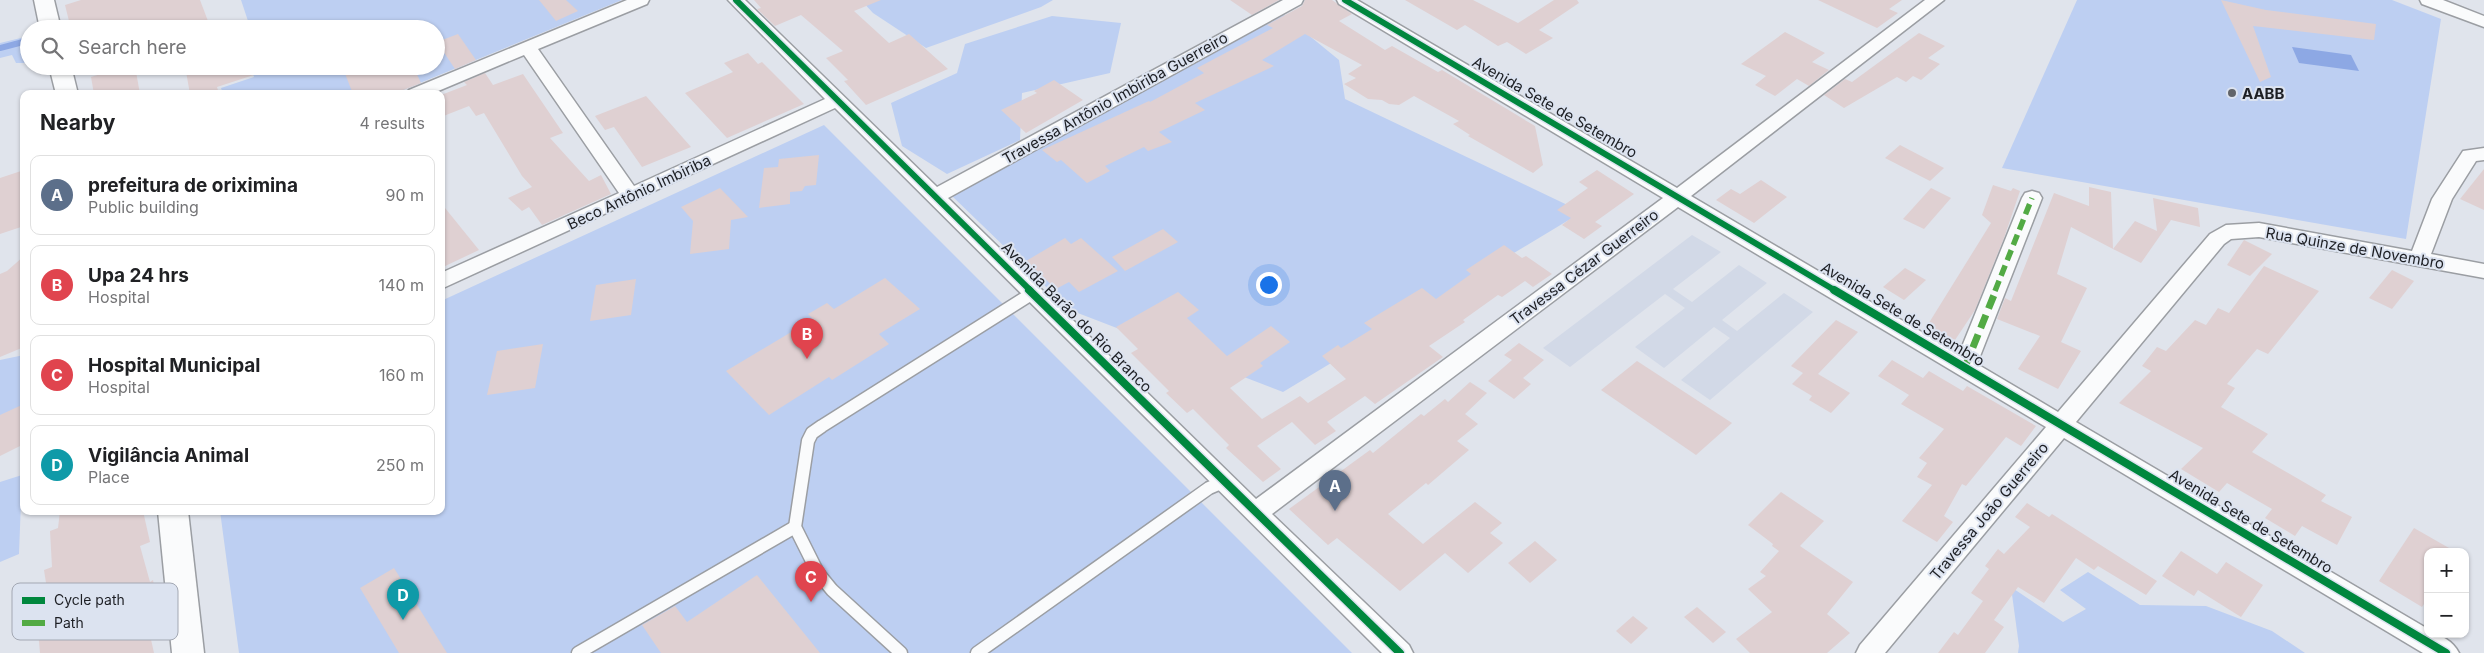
<!DOCTYPE html>
<html lang="en">
<head>
<meta charset="utf-8">
<style>
	:root { --surface:#fff; --page:#f2f2f2; --text:#202124; --muted:#757577; --line:#e0e0e0; --accent:#61646a }
	body { margin:0; font-family:Inter,sans-serif; background:var(--page); color:var(--text) }
	.controls { position:absolute; right:15px; bottom:15px; display:grid; overflow:hidden; border-radius:10px; box-shadow:0 1px 4px #0004 }
	.controls button { width:45px; height:45px; display:grid; place-items:center; padding:0; border:0; border-bottom:1px solid var(--line); background:var(--surface); color:var(--text); font:25px sans-serif }
	.you { position:absolute; left:1268px; top:284px; width:18px; height:18px; margin:-12px; border:4px solid #fff; border-radius:50%; background:#1a73e8; box-shadow:0 0 0 8px #1a73e833 }
	.badge { display:grid; place-items:center; width:32px; height:32px; border-radius:50%; background:var(--accent); color:#fff; font-size:16px; font-weight:700 }
	.pin { position:absolute; translate:-50% -41px; filter:drop-shadow(0 1px 2px #0008) }
	.pin::after { content:''; position:absolute; top:26px; width:18px; height:15px; background:inherit; clip-path:polygon(0 0,100% 0,50% 100%) }
	.list { margin:0; padding:0; list-style:none }
	h2 { display:flex; justify-content:space-between; align-items:center; height:65px; margin:0; padding:0 20px; font-size:21px }
	h2 small { font-size:16px; font-weight:400; color:var(--muted) }
	.list li { display:grid; grid-template-columns:32px 1fr auto; gap:15px; align-items:center; box-sizing:border-box; height:80px; margin:0 10px 10px; padding:0 10px; border:1px solid var(--line); border-radius:10px }
	.list b { display:block; font-size:19px; white-space:nowrap }
	.list p { margin:0; font-size:16px; white-space:nowrap; color:var(--muted) }
	.list em { font-size:16px; font-style:normal; color:var(--muted) }
	.icon { flex:none; width:28px; height:28px; fill:none; stroke:currentColor; stroke-width:2; stroke-linecap:round; stroke-linejoin:round }
	.map { position:relative; flex:none; width:2484px; height:653px; overflow:hidden }
	.search { position:absolute; background:var(--surface); box-shadow:0 1px 4px #0004; left:20px; top:20px; width:425px; height:55px; display:flex; align-items:center; gap:12px; box-sizing:border-box; padding:0 18px; border-radius:28px; color:var(--muted); font-size:19px }
	.panel { position:absolute; background:var(--surface); box-shadow:0 1px 4px #0004; left:20px; top:90px; width:425px; height:425px; border-radius:10px }
	.map>svg:first-child { display:block }
</style>
</head>
<body>
<div class="map">
<svg width="2484" height="653" viewBox="0 0 2484 653">
	<rect width="100%" height="100%" fill="#e0e4ec"/>
	<polygon fill="#d2d9e7" points="1692,235 1721,252 1673,289 1692,302 1739,265 1767,283 1722,320 1737,331 1784,293 1813,312 1710,400 1681,380 1730,338 1714,327 1664,368 1635,347 1685,308 1665,294 1570,367 1543,348"/>
	<g fill="#bdcff2">
		<polygon points="241,0 622,0 393,94 223,94 221,88 254,77 250,66 436,66 436,29 236,29 248,21"/>
		<polygon points="861,0 1053,0 1041,7 926,48 873,13"/>
		<polygon points="2077,0 2392,0 2441,19 2406,239 2002,168"/>
		<polygon points="1284,15 1339,60 1345,99 1582,212 1283,392 1070,310 952,196"/>
		<polygon points="1052,16 1121,23 1110,73 1022,93 1020,140 947,174 902,146 891,103 957,73 965,44"/>
		<polygon points="29,36 29,63 16,63 12,55 0,58 0,43"/>
		<polygon points="824,125 1352,653 239,653 220,511 441,511 441,301"/>
		<polygon points="24,355 24,411 0,423 0,360"/>
		<polygon points="22,475 19,554 0,562 0,482"/>
		<polygon points="2088,572 2140,605 2206,606 2272,631 2305,653 2018,653 2019,646 2011,587 2063,622 2086,609 2060,590"/>
	</g>
	<polygon fill="#8da8e4" points="2292,47 2351,55 2359,71 2299,63"/>
	<g fill="none" stroke-linecap="round" stroke-linejoin="round">
		<polyline stroke="#8da8e4" stroke-width="6" points="0,48 23,42"/>
	</g>
	<g fill="#dfd0d2">
		<polygon points="81,0 200,0 211,29 71,29 65,5"/>
		<polygon points="539,0 566,0 578,11 556,21"/>
		<polygon points="754,0 881,0 854,11 889,43 909,34 948,69 866,105 844,81 848,80 826,58 843,51 801,15 775,26 757,9 761,8"/>
		<polygon points="1230,0 1279,0 1252,15"/>
		<polygon points="1305,0 1332,0 1352,14 1339,21 1385,50 1392,46 1438,72 1442,70 1535,126 1543,165 1533,173 1468,136 1470,135 1453,124 1459,121 1414,96 1399,105 1389,104 1382,100 1368,99 1344,84 1356,78 1348,74 1362,65 1305,34 1262,60 1274,66 1195,103 1205,110 1159,132 1172,142 1148,151 1144,147 1105,166 1110,171 1087,183 1061,160 1057,162 1042,150 1149,101 1150,102 1204,73 1197,68 1273,28 1267,25 1302,6"/>
		<polygon points="1405,0 1473,0 1518,23 1554,0 1577,0 1579,3 1539,30 1553,38 1526,54 1507,42 1498,46 1465,25 1457,30"/>
		<polygon points="1818,0 1902,0 1889,9 1898,13 1877,28"/>
		<polygon points="2221,0 2266,10 2376,24 2374,40 2253,26 2271,77 2260,82"/>
		<polygon points="1785,32 1825,53 1812,62 1829,70 1809,86 1797,79 1775,96 1755,85 1766,76 1741,64"/>
		<polygon points="1919,33 1945,46 1928,58 1940,64 1921,80 1913,76 1906,82 1897,77 1844,108 1824,95 1845,79 1852,82"/>
		<polygon points="458,34 476,60 455,69 437,42"/>
		<polygon points="748,53 758,64 762,62 804,104 727,138 685,93 733,72 724,63"/>
		<polygon points="126,66 135,66 140,94 94,94 91,77"/>
		<polygon points="185,66 268,66 269,70 217,87 219,94 190,94"/>
		<polygon points="342,66 413,66 421,83 393,94 353,94"/>
		<polygon points="485,73 493,85 523,74 563,133 550,138 589,181 601,175 611,194 542,225 529,207 522,211 508,198 532,187 522,176 484,113 476,116 469,106 441,117 441,95 467,85 464,82"/>
		<polygon points="1054,80 1083,100 1026,133 1001,110 1037,93 1034,91"/>
		<polygon points="646,96 691,147 642,167 614,127 605,130 595,116"/>
		<polygon points="1900,145 1944,168 1930,181 1885,158"/>
		<polygon points="819,155 816,185 805,186 802,191 790,192 790,204 759,208 764,168 778,167 779,159"/>
		<polygon points="2484,169 2484,210 2460,199"/>
		<polygon points="24,170 24,226 0,234 0,178"/>
		<polygon points="1597,170 1634,194 1595,222 1602,226 1584,239 1562,225 1571,218 1557,210 1588,188 1579,182"/>
		<polygon points="1761,180 1787,197 1754,223 1716,200 1731,189 1740,194"/>
		<polygon points="1993,185 2011,191 2013,188 2020,191 2004,238 1975,310 1955,340 1927,326 1991,223 1982,215"/>
		<polygon points="2089,187 2111,192 2113,249 2071,227 2057,274 2087,288 2061,342 2081,351 2058,389 2018,369 2040,336 1997,319 2005,298 2011,301 2054,193 2089,206"/>
		<polygon points="720,188 748,217 731,220 729,249 690,254 693,221 681,207"/>
		<polygon points="1931,188 1951,198 1924,229 1903,219"/>
		<polygon points="2153,198 2198,208 2200,227 2171,220 2141,263 2113,249 2135,221 2157,231"/>
		<polygon points="441,203 479,250 441,268"/>
		<polygon points="1163,229 1178,242 1125,271 1112,257"/>
		<polygon points="1065,238 1071,244 1081,238 1118,271 1079,292 1069,282 1056,289 1026,261"/>
		<polygon points="2244,240 2272,254 2250,276 2227,265"/>
		<polygon points="1504,245 1522,258 1526,256 1552,274 1533,287 1525,281 1502,297 1498,295 1463,320 1465,322 1429,346 1443,357 1375,404 1365,396 1327,422 1336,431 1315,445 1292,422 1257,446 1281,469 1263,482 1226,448 1229,445 1193,409 1187,413 1166,393 1169,391 1131,353 1138,349 1116,327 1178,292 1199,310 1187,318 1227,356 1271,326 1290,342 1260,363 1263,366 1230,388 1262,419 1300,396 1308,403 1346,379 1322,356 1338,345 1341,348 1372,329 1364,323 1422,288 1436,299 1471,274 1466,270"/>
		<polygon points="24,256 24,347 0,357 0,274 7,271"/>
		<polygon points="2264,266 2319,291 2268,354 2257,349 2227,384 2235,388 2221,407 2268,434 2252,452 2326,495 2321,501 2352,517 2337,545 2302,526 2295,536 2265,518 2272,509 2227,483 2219,492 2181,469 2203,448 2119,403 2151,371 2142,366 2157,347 2166,351 2195,320 2206,325 2218,308 2229,313"/>
		<polygon points="1905,268 1926,280 1904,300 1883,287"/>
		<polygon points="2392,270 2414,281 2392,309 2369,298"/>
		<polygon points="885,278 920,309 879,334 889,344 832,380 829,377 769,415 726,371 813,319 808,314 827,303 834,309"/>
		<polygon points="636,279 631,315 590,321 596,285"/>
		<polygon points="1836,320 1858,332 1818,374 1850,393 1831,413 1809,400 1812,396 1792,384 1803,373 1791,366"/>
		<polygon points="1519,343 1544,360 1523,378 1531,384 1514,399 1488,381 1512,360 1504,355"/>
		<polygon points="543,344 535,388 487,395 497,351"/>
		<polygon points="1892,360 1923,378 1929,371 1963,391 1967,386 2036,426 2021,446 2006,437 1966,486 1962,484 1944,516 1953,522 1937,542 1902,521 1932,485 1917,477 1927,463 1919,458 1944,429 1901,404 1909,395 1878,376"/>
		<polygon points="1637,361 1732,423 1696,455 1601,390"/>
		<polygon points="1470,382 1487,393 1465,414 1478,424 1457,441 1469,450 1428,485 1426,483 1388,514 1423,544 1475,502 1502,523 1490,533 1503,543 1468,573 1445,553 1400,591 1337,538 1328,545 1289,509 1370,450 1373,453 1421,414 1424,416 1445,399 1448,402"/>
		<polygon points="24,404 24,444 0,456 0,415"/>
		<polygon points="1781,492 1824,521 1800,546 1853,582 1827,614 1850,633 1827,653 1750,653 1736,639 1772,612 1748,589 1766,576 1760,572 1779,551 1772,546 1773,544 1748,525"/>
		<polygon points="2027,503 2049,517 2052,514 2157,581 2146,595 2098,566 2094,570 2076,558 2044,603 2018,587 1994,620 2004,627 1985,653 1938,653 1954,632 1958,635 1983,601 1971,593 1989,569 1985,566 1998,549 2004,554 2030,527 2015,517"/>
		<polygon points="60,511 143,511 150,542 140,546 150,582 153,580 158,607 145,612 154,653 40,653 38,630 62,619 42,598 48,596 44,570 52,567 50,531 58,528"/>
		<polygon points="2414,528 2456,552 2428,552 2428,598 2422,607 2379,581"/>
		<polygon points="1535,541 1557,560 1530,583 1508,563"/>
		<polygon points="2181,551 2217,574 2226,562 2263,585 2241,617 2198,590 2194,596 2162,576"/>
		<polygon points="394,568 447,653 399,653 360,588"/>
		<polygon points="757,575 820,653 661,653 642,625 675,606 687,622"/>
		<polygon points="1697,607 1726,632 1713,643 1684,617"/>
		<polygon points="1633,616 1648,628 1631,644 1616,631"/>
	</g>
	<g fill="none" stroke-linecap="round" stroke-linejoin="round">
		<defs>
			<g id="service">
				<polyline points="578,653 795,527"/>
				<polyline points="901,653 832,590 818,573 795,527 808,441 812,433 822,426 1033,293"/>
				<polyline points="977,653 1209,488 1223,482"/>
			</g>
			<g id="minor">
				<path d="M627,0H649L647,4L538,49L634,186L825,99L728,0H745L937,187L1283,0H1303L1301,4L948,198L1256,499L1663,198L1339,4L1337,0H1357L1677,188L1925,0H1944L1691,196L1959,354L2022,198L2025,193L2032,191L2039,193L2042,198L1977,364L2058,412L2210,234L2226,225L2259,223L2412,251L2432,199L2463,151L2484,148V160L2476,161L2452,199L2431,254L2484,264V278L2259,237L2231,239L2224,244L2076,422L2428,629V634C2441,634 2453,641 2459,653H2423L2064,438L1885,653H1856L1860,645L2046,427L1678,207L1272,514L1409,645L1413,653H1382L835,108L441,289V273L619,193L524,55L431,94H406L409,90Z"/>
				<polygon points="2420,0 2443,0 2484,16 2484,27 2422,4"/>
			</g>
			<g id="tertiary">
				<polygon points="34,0 54,0 61,29 40,29"/>
				<polygon points="49,66 71,66 78,94 56,94"/>
				<polygon points="158,511 188,511 204,653 172,653"/>
			</g>
		</defs>
		<use href="#service" stroke="#9b9ea3" stroke-width="15"/>
		<use href="#minor" stroke="#9b9ea3" stroke-width="3"/>
		<use href="#tertiary" stroke="#9b9ea3" stroke-width="3"/>
		<use href="#service" stroke="#fafbfc" stroke-width="12"/>
		<use href="#minor" fill="#fafbfc" fill-rule="evenodd"/>
		<use href="#tertiary" fill="#fafbfc" fill-rule="evenodd"/>
		<polyline stroke="#52aa44" stroke-width="5.5" stroke-dasharray="11 5.5" stroke-linecap="butt" points="1995,291 2032,198"/>
		<polyline stroke="#52aa44" stroke-width="7" stroke-dasharray="14 7" stroke-linecap="butt" points="1965,367 1996,290"/>
		<defs>
			<g id="cycleway-far1">
				<polyline points="736,0 1031,291"/>
				<polyline points="1345,0 1836,291"/>
			</g>
			<g id="cycleway">
				<polyline points="1029,290 1400,653"/>
				<polyline points="1834,290 2446,653"/>
			</g>
		</defs>
		<use href="#cycleway-far1" stroke="#dce3f0" stroke-width="9"/>
		<use href="#cycleway" stroke="#dce3f0" stroke-width="11"/>
		<use href="#cycleway-far1" stroke="#00873e" stroke-width="6"/>
		<use href="#cycleway" stroke="#00873e" stroke-width="8"/>
	</g>
	<circle fill="#61646a" stroke="#dce3f0" stroke-width="2" cx="2232" cy="93" r="5"/>
	<g text-anchor="middle" dominant-baseline="central" stroke-width="4" stroke-linejoin="round" paint-order="stroke">
		<g font-size="15" font-weight="bold" fill="#1d1f24" stroke="#dce3f0" text-anchor="start">
			<text x="2242" y="93">AABB</text>
		</g>
		<g font-size="15" fill="#1d1f24" stroke="#dce3f0">
			<text transform="translate(1115 98) rotate(-29)">Travessa Antônio Imbiriba Guerreiro</text>
			<text transform="translate(1555 107) rotate(30)">Avenida Sete de Setembro</text>
			<text transform="translate(639 192) rotate(-25)">Beco Antônio Imbiriba</text>
			<text transform="translate(2355 248) rotate(10)">Rua Quinze de Novembro</text>
			<text transform="translate(1584 267) rotate(-37)">Travessa Cézar Guerreiro</text>
			<text transform="translate(1903 314) rotate(31)">Avenida Sete de Setembro</text>
			<text transform="translate(1077 317) rotate(45)">Avenida Barão do Rio Branco</text>
			<text transform="translate(1989 511) rotate(-50)">Travessa João Guerreiro</text>
			<text transform="translate(2251 521) rotate(31)">Avenida Sete de Setembro</text>
		</g>
	</g>
	<rect x="12" y="583" width="166" height="57" rx="8" fill="#dce3f0" stroke="#a3a8b3" stroke-width="1"/>
	<rect x="22" y="597" width="23" height="7" fill="#00873e"/>
	<rect x="22" y="620" width="23" height="6" fill="#52aa44"/>
	<g font-size="14" fill="#1d1f24">
		<text x="54" y="605">Cycle path</text>
		<text x="54" y="628">Path</text>
	</g>
</svg>
<div class="controls">
<button>+</button>
<button>−</button>
</div>
<div class="you"></div>
<div class="pin badge" style="left:1335px;top:511px;background:#5c6f8a">A</div>
<div class="pin badge" style="left:807px;top:359px;background:#e0444e">B</div>
<div class="pin badge" style="left:811px;top:602px;background:#e0444e">C</div>
<div class="pin badge" style="left:403px;top:620px;background:#0f9aa8">D</div>
<div class="search"><svg class="icon" aria-label="search" viewBox="0 0 24 24"><circle cx="10" cy="10" r="6"/><path d="M15 15l6 6"/></svg>Search here</div>
<section class="panel">
<h2>Nearby<small>4 results</small></h2>
<ul class="list">
<li><span class="badge" style="background:#5c6f8a">A</span><div><b>prefeitura de oriximina</b><p>Public building</p></div><em>90 m</em></li>
<li><span class="badge" style="background:#e0444e">B</span><div><b>Upa 24 hrs</b><p>Hospital</p></div><em>140 m</em></li>
<li><span class="badge" style="background:#e0444e">C</span><div><b>Hospital Municipal</b><p>Hospital</p></div><em>160 m</em></li>
<li><span class="badge" style="background:#0f9aa8">D</span><div><b>Vigilância Animal</b><p>Place</p></div><em>250 m</em></li>
</ul>
</section>
</div>
</body>
</html>
